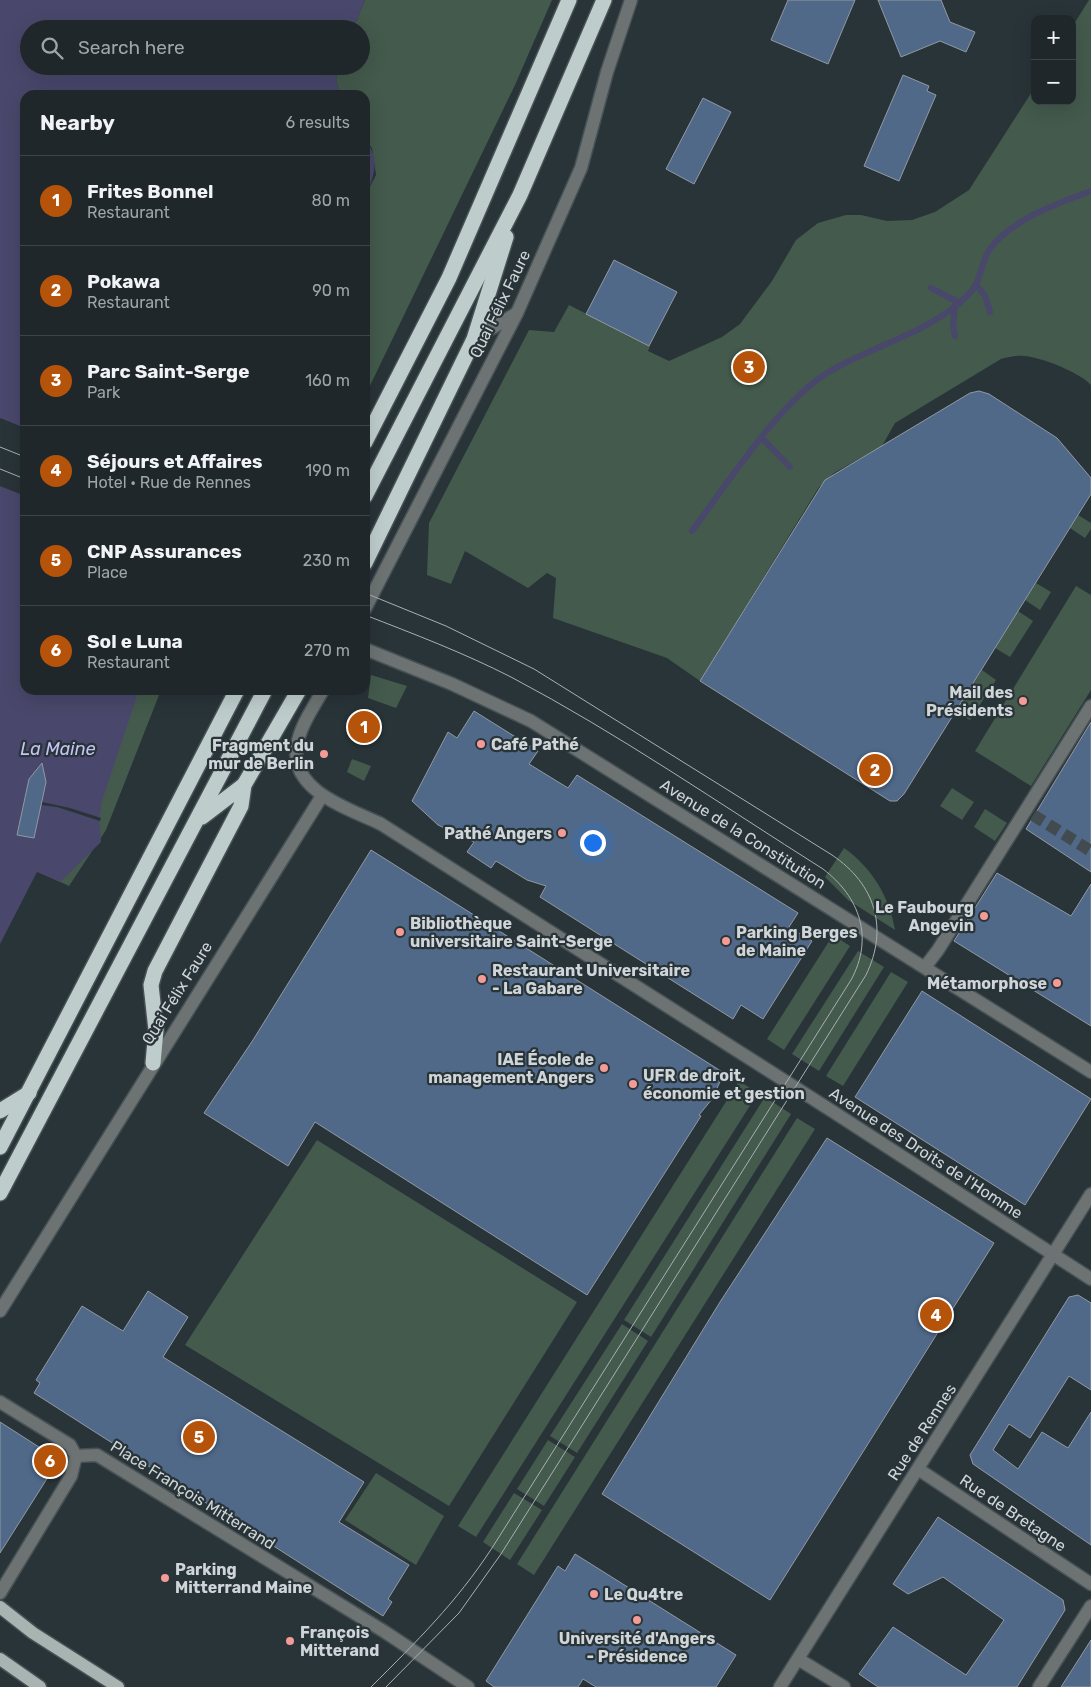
<!DOCTYPE html>
<html lang="en">
<head>
<meta charset="utf-8">
<style>
	:root { --surface:#1f272a; --page:#272f32; --text:#f1f3f6; --muted:#a1a5a8; --line:#3c4447; --accent:#b45309 }
	body { margin:0; font-family:Rubik,sans-serif; background:var(--page); color:var(--text) }
	.controls { position:absolute; right:15px; top:15px; display:grid; overflow:hidden; border-radius:10px; box-shadow:0 5px 20px #0002 }
	.controls button { width:45px; height:45px; display:grid; place-items:center; padding:0; border:0; border-bottom:1px solid var(--line); background:var(--surface); color:var(--text); font:25px sans-serif }
	.you { position:absolute; left:592px; top:842px; width:18px; height:18px; margin:-12px; border:4px solid #fff; border-radius:50%; background:#1a73e8; box-shadow:0 0 0 8px #1a73e833 }
	.badge { display:grid; place-items:center; width:32px; height:32px; border-radius:50%; background:var(--accent); color:#fff; font-size:16px; font-weight:700 }
	.pin { position:absolute; translate:-50% -50%; border:2px solid #fff; box-shadow:0 1px 5px #0006 }
	.list { margin:0; padding:0; list-style:none }
	h2 { display:flex; justify-content:space-between; align-items:center; height:65px; margin:0; padding:0 20px; font-size:21px }
	h2 small { font-size:16px; font-weight:400; color:var(--muted) }
	.list li { display:grid; grid-template-columns:32px 1fr auto; gap:15px; align-items:center; box-sizing:border-box; height:90px; padding:0 20px; border-top:1px solid var(--line) }
	.list b { display:block; font-size:19px; white-space:nowrap }
	.list p { margin:0; font-size:16px; white-space:nowrap; color:var(--muted) }
	.list em { font-size:16px; font-style:normal; color:var(--muted) }
	.icon { flex:none; width:28px; height:28px; fill:none; stroke:currentColor; stroke-width:2; stroke-linecap:round; stroke-linejoin:round }
	.map { position:relative; flex:none; width:1091px; height:1687px; overflow:hidden }
	.search { position:absolute; background:var(--surface); box-shadow:0 5px 20px #0002; left:20px; top:20px; width:350px; height:55px; display:flex; align-items:center; gap:12px; box-sizing:border-box; padding:0 18px; border-radius:28px; color:var(--muted); font-size:19px }
	.panel { position:absolute; background:var(--surface); box-shadow:0 5px 20px #0002; left:20px; top:90px; width:350px; height:605px; border-radius:15px }
	.map>svg:first-child { display:block }
</style>
</head>
<body>
<div class="map">
<svg width="1091" height="1687" viewBox="0 0 1091 1687">
	<rect width="100%" height="100%" fill="#293438"/>
	<g fill="#435a4c">
		<polygon points="365,0 552,0 515,85 365,396 365,196 376,175 372,148 365,138 365,95 340,95 336,80 339,66 361,66 361,29 353,29"/>
		<path d="M1089,0H1091V385C1079,372 1041,357 1024,356C1015,355 1009,357 1001,359L895,423L882,446L834,473L819,487L700,681L667,658L553,618L556,578L547,573L528,588L465,551L451,584L427,575L429,523L529,330L554,332L569,305L650,346L648,351L669,361L722,337L740,324L772,281L796,240L818,223L846,215H861L887,221L912,220L935,212L969,190L1035,87V101H1072V27Z"/>
		<polygon points="1078,515 1091,523 1091,529 1085,538 1070,528"/>
		<polygon points="1036,583 1051,592 1040,610 1025,600"/>
		<polygon points="1076,586 1091,595 1091,690 1031,786 975,751"/>
		<polygon points="1018,611 1033,621 1010,657 995,648"/>
		<polygon points="982,670 996,680 970,720 955,712"/>
		<polygon points="371,675 407,686 396,708 368,698"/>
		<polygon points="86,690 161,690 106,830 69,886 45,875 96,783"/>
		<polygon points="352,759 371,766 364,781 347,772"/>
		<polygon points="952,788 974,802 962,820 940,806"/>
		<polygon points="985,809 1007,823 995,841 974,827"/>
		<path d="M844,848C872,868 889,896 895,930L848,900L825,877Z"/>
		<polygon points="833,935 850,946 784,1050 767,1039"/>
		<polygon points="858,951 884,967 819,1071 792,1054"/>
		<polygon points="891,972 908,982 843,1086 826,1076"/>
		<polygon points="739,1081 758,1093 476,1537 458,1526"/>
		<polygon points="765,1097 791,1114 651,1337 624,1320"/>
		<polygon points="797,1118 815,1129 534,1575 517,1564"/>
		<polygon points="317,1140 577,1302 449,1506 185,1345"/>
		<polygon points="622,1324 648,1341 577,1453 550,1436"/>
		<polygon points="548,1440 575,1457 544,1506 517,1489"/>
		<polygon points="376,1473 444,1516 416,1565 345,1520"/>
		<polygon points="514,1493 542,1510 510,1560 483,1542"/>
	</g>
	<g fill="#49476b">
		<polygon points="0,0 365,0 353,29 29,29 29,66 339,66 336,80 340,95 25,95 25,690 139,690 102,801 99,819 101,842 60,882 37,872 0,944"/>
		<path d="M365,138C379,159 376,174 365,196Z"/>
	</g>
	<g fill="#293438">
		<polygon points="0,418 25,428 25,496 0,486"/>
		<polygon points="42,802 70,808 101,818 100,821 57,807 41,805"/>
	</g>
	<g fill="none" stroke-linecap="round" stroke-linejoin="round">
		<g stroke="#49476b" stroke-width="6">
			<polyline points="976,284 985,296 990,312"/>
			<polyline points="931,288 960,303"/>
			<polyline points="955,336 953,324 955,306"/>
			<polyline points="762,438 790,467"/>
			<path d="M692,531C728,483 775,408 824,375C866,348 920,336 958,304C964,299 973,291 976,284C982,273 982,260 990,249C1010,220 1059,203 1091,191"/>
		</g>
	</g>
	<g fill="#506989" stroke="#9299a3">
		<polygon points="788,0 855,0 828,64 771,40"/>
		<polygon points="878,0 941,0 950,22 975,32 966,52 940,41 901,57"/>
		<polygon points="903,75 929,86 927,91 936,95 899,181 864,166"/>
		<polygon points="703,98 731,112 694,184 666,169"/>
		<polygon points="614,260 677,292 649,346 586,314"/>
		<polygon points="979,391 989,394 1057,438 1091,478 1091,494 904,794 897,801 890,801 700,681 825,480 970,393"/>
		<polygon points="474,711 538,751 529,764 568,788 577,775 798,913 789,927 812,941 763,1019 741,1005 733,1019 540,897 546,886 527,880 496,861 491,868 467,852 474,842 438,825 412,801 448,732 457,738"/>
		<polygon points="1091,722 1091,872 1026,829"/>
		<polygon points="42,763 46,782 34,838 17,835 29,779"/>
		<polygon points="371,850 724,1073 712,1099 699,1115 701,1116 587,1295 315,1122 288,1166 204,1113 253,1040"/>
		<polygon points="997,873 1071,916 1091,884 1091,1026 954,941"/>
		<polygon points="922,991 1091,1099 1025,1205 855,1097"/>
		<polygon points="827,1138 994,1243 770,1600 602,1494 720,1302"/>
		<polygon points="148,1291 188,1317 163,1357 364,1482 339,1522 409,1565 388,1599 392,1602 383,1616 34,1393 40,1383 36,1380 82,1306 123,1331"/>
		<polygon points="1078,1295 1091,1303 1091,1390 1069,1376 1030,1438 1009,1424 993,1450 1018,1469 1042,1432 1068,1448 1091,1412 1091,1545 973,1464 970,1455 1069,1297"/>
		<polygon points="0,1422 53,1456 55,1466 0,1553"/>
		<polygon points="938,1517 1063,1600 1065,1610 1017,1687 878,1687 859,1674 893,1627 966,1675 1004,1620 943,1577 908,1594 893,1584"/>
		<polygon points="575,1554 736,1655 716,1687 596,1687 583,1679 578,1687 494,1687 486,1681 558,1566 565,1571"/>
		<polygon points="1091,1640 1091,1687 1061,1687 1077,1662"/>
	</g>
	<g fill="none" stroke-linecap="round" stroke-linejoin="round">
		<polyline stroke="#424c50" stroke-width="12" stroke-dasharray="12 6" stroke-linecap="butt" points="1033,815 1091,851"/>
		<defs>
			<g id="minor">
				<polyline points="474,339 517,313"/>
				<polyline points="365,609 517,313 581,168 607,72 631,0"/>
				<polyline points="365,649 452,684 531,721 1091,1072"/>
				<path d="M323,690C313,708 300,726 297,746C289,791 350,809 381,824L832,1111L1091,1279"/>
				<polyline points="925,967 938,950 1091,706"/>
				<polyline points="0,1311 322,796"/>
				<polyline points="0,1402 70,1445 76,1456 71,1476 0,1593"/>
				<polyline points="76,1456 97,1455 385,1632 468,1687"/>
				<polyline points="918,1469 1091,1584"/>
				<polyline points="798,1659 844,1687"/>
				<polyline points="780,1687 1091,1194"/>
				<polyline points="1039,1687 1091,1606"/>
			</g>
			<g id="major">
				<polyline points="0,1607 33,1633 118,1687"/>
				<polyline points="0,1659 40,1687"/>
			</g>
			<g id="highway">
				<polyline points="365,442 449,278 569,0"/>
				<polyline points="365,496 520,195 604,0"/>
				<polyline points="365,563 474,339 506,237"/>
				<polyline points="202,817 244,785"/>
				<polyline points="153,1063 156,1030 151,985 155,971 241,806 244,785 299,690"/>
				<polyline points="0,1111 29,1093"/>
				<polyline points="0,1147 237,690"/>
				<polyline points="0,1193 265,690"/>
			</g>
		</defs>
		<use href="#minor" stroke="#475155" stroke-width="15"/>
		<use href="#major" stroke="#475155" stroke-width="15"/>
		<use href="#highway" stroke="#475155" stroke-width="18"/>
		<use href="#minor" stroke="#6d7373" stroke-width="12"/>
		<use href="#major" stroke="#a7b4b2" stroke-width="12"/>
		<use href="#highway" stroke="#becdcc" stroke-width="15"/>
		<g stroke="#a9b0b3" stroke-width="1">
			<polyline points="0,447 25,457"/>
			<polyline points="0,469 25,479"/>
			<path d="M365,593L446,626L534,669L832,855C875,884 889,928 866,975L501,1554L459,1613L386,1687"/>
			<path d="M365,615C414,634 464,653 511,677C619,734 720,804 823,869C860,897 874,938 851,980L492,1548C456,1603 417,1641 371,1687"/>
		</g>
	</g>
	<g fill="#f59b97" stroke="#293438" stroke-width="2">
		<circle cx="1023" cy="701" r="5"/>
		<circle cx="481" cy="744" r="5"/>
		<circle cx="324" cy="754" r="5"/>
		<circle cx="562" cy="833" r="5"/>
		<circle cx="984" cy="916" r="5"/>
		<circle cx="400" cy="932" r="5"/>
		<circle cx="726" cy="941" r="5"/>
		<circle cx="482" cy="979" r="5"/>
		<circle cx="1057" cy="983" r="5"/>
		<circle cx="604" cy="1068" r="5"/>
		<circle cx="633" cy="1084" r="5"/>
		<circle cx="165" cy="1578" r="5"/>
		<circle cx="594" cy="1594" r="5"/>
		<circle cx="637" cy="1620" r="5"/>
		<circle cx="290" cy="1641" r="5"/>
	</g>
	<g text-anchor="middle" dominant-baseline="central" stroke-width="4.5" stroke-linejoin="round" paint-order="stroke">
		<g font-size="16" fill="#cfd5d8" stroke="#293438">
			<text transform="translate(500 304) rotate(-64)">Quai Félix Faure</text>
			<text transform="translate(743 834) rotate(32)">Avenue de la Constitution</text>
			<text transform="translate(177 993) rotate(-58)">Quai Félix Faure</text>
			<text transform="translate(926 1153) rotate(33)">Avenue des Droits de l'Homme</text>
			<text transform="translate(922 1432) rotate(-57)">Rue de Rennes</text>
			<text transform="translate(193 1495) rotate(32)">Place François Mitterrand</text>
			<text transform="translate(1013 1513) rotate(34)">Rue de Bretagne</text>
		</g>
		<g font-size="16" font-weight="bold" fill="#cfd5d8" stroke="#293438" text-anchor="start">
			<text x="1013" y="692" text-anchor="end">Mail des<tspan x="1013" dy="18">Présidents</tspan></text>
			<text x="491" y="744">Café Pathé</text>
			<text x="314" y="745" text-anchor="end">Fragment du<tspan x="314" dy="18">mur de Berlin</tspan></text>
			<text x="552" y="833" text-anchor="end">Pathé Angers</text>
			<text x="974" y="907" text-anchor="end">Le Faubourg<tspan x="974" dy="18">Angevin</tspan></text>
			<text x="410" y="923">Bibliothèque<tspan x="410" dy="18">universitaire Saint-Serge</tspan></text>
			<text x="736" y="932">Parking Berges<tspan x="736" dy="18">de Maine</tspan></text>
			<text x="492" y="970">Restaurant Universitaire<tspan x="492" dy="18">- La Gabare</tspan></text>
			<text x="1047" y="983" text-anchor="end">Métamorphose</text>
			<text x="594" y="1059" text-anchor="end">IAE École de<tspan x="594" dy="18">management Angers</tspan></text>
			<text x="643" y="1075">UFR de droit,<tspan x="643" dy="18">économie et gestion</tspan></text>
			<text x="175" y="1569">Parking<tspan x="175" dy="18">Mitterrand Maine</tspan></text>
			<text x="604" y="1594">Le Qu4tre</text>
			<text x="300" y="1632">François<tspan x="300" dy="18">Mitterand</tspan></text>
			<text x="637" y="1638" text-anchor="middle">Université d'Angers<tspan x="637" dy="18">- Présidence</tspan></text>
		</g>
		<g font-size="18" font-style="italic" fill="#c5c3f6" stroke="#293438">
			<text x="58" y="749">La Maine</text>
		</g>
	</g>
</svg>
<div class="controls">
<button>+</button>
<button>−</button>
</div>
<div class="you"></div>
<div class="pin badge" style="left:364px;top:727px">1</div>
<div class="pin badge" style="left:875px;top:770px">2</div>
<div class="pin badge" style="left:749px;top:367px">3</div>
<div class="pin badge" style="left:936px;top:1315px">4</div>
<div class="pin badge" style="left:199px;top:1437px">5</div>
<div class="pin badge" style="left:50px;top:1461px">6</div>
<div class="search"><svg class="icon" aria-label="search" viewBox="0 0 24 24"><circle cx="10" cy="10" r="6"/><path d="M15 15l6 6"/></svg>Search here</div>
<section class="panel">
<h2>Nearby<small>6 results</small></h2>
<ul class="list">
<li><span class="badge">1</span><div><b>Frites Bonnel</b><p>Restaurant</p></div><em>80 m</em></li>
<li><span class="badge">2</span><div><b>Pokawa</b><p>Restaurant</p></div><em>90 m</em></li>
<li><span class="badge">3</span><div><b>Parc Saint-Serge</b><p>Park</p></div><em>160 m</em></li>
<li><span class="badge">4</span><div><b>Séjours et Affaires</b><p>Hotel · Rue de Rennes</p></div><em>190 m</em></li>
<li><span class="badge">5</span><div><b>CNP Assurances</b><p>Place</p></div><em>230 m</em></li>
<li><span class="badge">6</span><div><b>Sol e Luna</b><p>Restaurant</p></div><em>270 m</em></li>
</ul>
</section>
</div>
</body>
</html>
